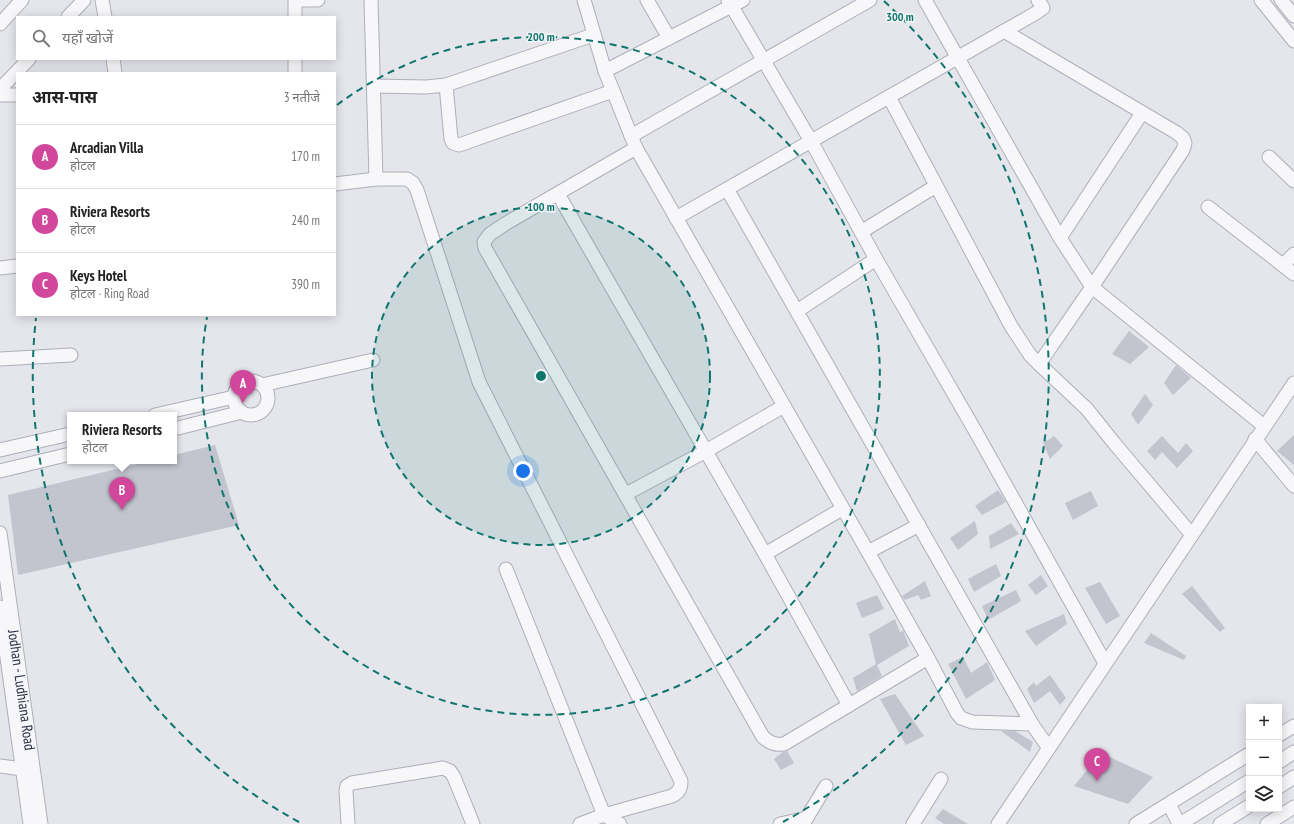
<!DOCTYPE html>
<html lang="hi">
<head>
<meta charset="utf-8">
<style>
	:root { --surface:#fff; --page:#f6f6f6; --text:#222; --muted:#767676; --line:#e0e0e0; --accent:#d93025 }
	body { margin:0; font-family:"PT Sans Narrow","Noto Sans Devanagari",sans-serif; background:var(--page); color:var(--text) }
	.controls { position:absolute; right:12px; bottom:12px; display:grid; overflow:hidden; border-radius:0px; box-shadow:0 2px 10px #0003 }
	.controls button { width:36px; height:36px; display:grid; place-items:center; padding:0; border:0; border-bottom:1px solid var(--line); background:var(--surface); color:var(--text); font:20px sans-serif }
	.you { position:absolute; left:523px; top:471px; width:14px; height:14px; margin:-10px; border:3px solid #fff; border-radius:50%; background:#1a73e8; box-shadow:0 0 0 6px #1a73e833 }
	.badge { display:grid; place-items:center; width:26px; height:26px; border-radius:50%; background:var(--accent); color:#fff; font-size:13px; font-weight:700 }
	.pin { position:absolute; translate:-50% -33px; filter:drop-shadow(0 1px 2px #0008) }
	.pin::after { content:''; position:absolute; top:21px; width:14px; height:12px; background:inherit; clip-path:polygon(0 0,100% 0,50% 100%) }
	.popup { position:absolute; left:67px; top:412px; width:110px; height:52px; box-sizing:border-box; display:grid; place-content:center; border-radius:0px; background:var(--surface); filter:drop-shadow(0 1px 3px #0005); font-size:13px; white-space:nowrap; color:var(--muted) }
	.popup b { font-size:15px; color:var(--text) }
	.popup::after { content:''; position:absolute; left:50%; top:100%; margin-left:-8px; border:8px solid transparent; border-top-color:var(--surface) }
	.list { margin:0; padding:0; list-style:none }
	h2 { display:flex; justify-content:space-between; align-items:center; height:52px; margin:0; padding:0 16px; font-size:17px }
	h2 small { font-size:13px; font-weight:400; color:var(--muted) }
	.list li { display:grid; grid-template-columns:26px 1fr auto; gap:12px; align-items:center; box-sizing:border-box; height:64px; padding:0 16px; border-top:1px solid var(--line) }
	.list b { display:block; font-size:15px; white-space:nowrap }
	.list p { margin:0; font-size:13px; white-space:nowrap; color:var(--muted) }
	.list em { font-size:13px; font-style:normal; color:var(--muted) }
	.icon { flex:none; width:22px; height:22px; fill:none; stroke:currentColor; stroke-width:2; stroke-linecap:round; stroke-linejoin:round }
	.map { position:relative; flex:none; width:1294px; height:824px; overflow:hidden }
	.search { position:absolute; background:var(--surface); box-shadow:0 2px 10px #0003; left:16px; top:16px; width:320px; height:44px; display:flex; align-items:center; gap:10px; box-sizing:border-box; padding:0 14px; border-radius:0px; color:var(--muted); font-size:15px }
	.panel { position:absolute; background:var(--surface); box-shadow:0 2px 10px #0003; left:16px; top:72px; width:320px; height:244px; border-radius:0px }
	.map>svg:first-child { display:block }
</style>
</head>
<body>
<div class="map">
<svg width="1294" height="824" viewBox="0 0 1294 824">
	<rect width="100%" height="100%" fill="#e4e6eb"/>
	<g fill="#c2c4ce">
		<polygon points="1129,331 1149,347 1130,364 1112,354"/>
		<polygon points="1176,365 1191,378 1173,395 1164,383"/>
		<polygon points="1145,394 1153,405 1138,425 1131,414"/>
		<polygon points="1294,435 1294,465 1277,451"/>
		<polygon points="1054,436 1063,446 1050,459 1043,443"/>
		<polygon points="1162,436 1178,453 1186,443 1193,451 1177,468 1162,452 1155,460 1147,451"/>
		<polygon points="215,445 239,525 18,575 8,495 150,461 174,461 174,455"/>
		<polygon points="998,490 1006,502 982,515 975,506"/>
		<polygon points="1091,491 1098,506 1073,520 1065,503"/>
		<polygon points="975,521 978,534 958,550 950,538"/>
		<polygon points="1011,523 1019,534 990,549 989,536"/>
		<polygon points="996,564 1001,576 974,592 968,579"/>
		<polygon points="1041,575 1048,586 1036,595 1028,585"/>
		<polygon points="925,581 931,596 921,600 918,595 905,600 902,596"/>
		<polygon points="1100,582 1120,616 1106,624 1085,588"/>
		<polygon points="1192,586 1225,628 1220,632 1182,594"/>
		<polygon points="1016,590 1021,601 988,620 982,606"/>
		<polygon points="877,595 884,609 862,618 856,603"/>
		<polygon points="1064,614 1067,624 1036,646 1025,631"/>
		<polygon points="895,619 900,633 903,630 909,646 877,665 882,676 857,691 853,678 876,664 869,634"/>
		<polygon points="1151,633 1186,656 1184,660 1144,643"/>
		<polygon points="963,657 971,673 987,662 995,680 966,699 948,664"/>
		<polygon points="1050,675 1066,698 1060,705 1050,691 1034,703 1027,689 1034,682 1036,686"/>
		<polygon points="895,694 924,736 906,745 880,699"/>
		<polygon points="1001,731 1015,731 1033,742 1030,752"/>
		<polygon points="787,751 794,763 781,770 774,759 783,752"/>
		<polygon points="1101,753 1153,777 1128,804 1074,786"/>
		<polygon points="943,809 968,824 944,824 935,818"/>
	</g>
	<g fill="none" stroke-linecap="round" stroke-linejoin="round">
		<defs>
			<g id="minor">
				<polyline points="102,0 105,17"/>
				<polyline points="371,0 376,179"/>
				<polyline points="584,0 605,71"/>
				<polyline points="647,0 669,38"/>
				<polyline points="728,0 811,141 876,259 977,434 1105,663"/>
				<polyline points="743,0 605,71 636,148 868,552 928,658 957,713 961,718 972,722 1032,724"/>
				<polyline points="925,0 1060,238 1092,287 1264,426"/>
				<polyline points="1261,0 1294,41"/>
				<polyline points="1281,0 1294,16"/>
				<polyline points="68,17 84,0"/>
				<polyline points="295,17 295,0 318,0"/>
				<polyline points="0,24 22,0"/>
				<polyline points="1004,31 1177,133 1183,138 1185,143 1183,150 1092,287 1039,364"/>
				<polyline points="593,35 446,85 451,139 453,143 459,145 613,91"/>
				<polyline points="113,59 115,73"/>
				<polyline points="295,59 295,73"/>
				<polyline points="374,86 426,87 446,85"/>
				<polyline points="0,89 29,59"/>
				<polyline points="0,95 17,95"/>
				<polyline points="889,97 1011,326 1030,355 1039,364 1087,409 1114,443 1192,535"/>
				<polyline points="631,136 870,0"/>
				<path d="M636,148L505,224L490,234L484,242L485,248L763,737C770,743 774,745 784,744L928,658"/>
				<polyline points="1269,157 1294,181"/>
				<path d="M335,184L376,179H407L413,183L417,190L479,382L681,781C681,789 679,792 672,796L604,815L580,824"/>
				<polyline points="727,189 1032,724 1048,747"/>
				<polyline points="558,194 765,554 849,705"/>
				<polyline points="1208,207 1294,274"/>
				<polyline points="676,218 1036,13 1043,8 1038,0"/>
				<polyline points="861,232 936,186"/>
				<polyline points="1060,238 1142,113"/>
				<polyline points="1283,265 1294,254"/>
				<polyline points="0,268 17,266"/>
				<polyline points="797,311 876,259"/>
				<polyline points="0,359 71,355"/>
				<circle cx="251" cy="398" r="17"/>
				<polyline points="262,385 373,360"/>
				<polyline points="155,415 234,397"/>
				<polyline points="174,429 242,412"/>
				<polyline points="1255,439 1294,486"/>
				<polyline points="0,450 70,434"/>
				<polyline points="0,471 70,454"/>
				<polyline points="626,494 706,451 784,406"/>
				<polyline points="0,533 41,824"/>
				<polyline points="868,552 919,525"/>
				<polyline points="765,554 842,509"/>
				<polyline points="506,569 604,815 620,824"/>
				<polyline points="0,607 30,824"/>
				<polyline points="1279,735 1294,726"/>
				<polyline points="1279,762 1294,752"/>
				<polyline points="0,766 22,769"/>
				<polyline points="1279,787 1294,777"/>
				<polyline points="1169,804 1179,824"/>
				<polyline points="348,824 346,791 347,786 352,783 443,768 450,771 454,777 473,824"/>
				<polyline points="780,824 807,818"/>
				<polyline points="803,824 826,786"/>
				<polyline points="913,824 941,779"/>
				<polyline points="998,824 1294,383"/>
				<polyline points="1136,824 1249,754"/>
				<polyline points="1180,824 1249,781"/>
				<polyline points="1220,824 1249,806"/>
				<polyline points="1267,824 1294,807"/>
			</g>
		</defs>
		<use href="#minor" stroke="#adafb9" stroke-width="15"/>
		<use href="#minor" stroke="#f7f7fa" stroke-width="13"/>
	</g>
	<circle cx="541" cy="376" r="169" fill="#0f766e" fill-opacity=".12"/>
	<g fill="none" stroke="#0f766e" stroke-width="2" stroke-dasharray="7 5">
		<circle cx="541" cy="376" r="169"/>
		<path d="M337 105A339 339 0 1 1 207 317"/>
		<path d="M299 822A508 508 0 0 1 36 318M884 1A508 508 0 0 1 783 822"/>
	</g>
	<g text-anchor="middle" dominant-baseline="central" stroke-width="3" stroke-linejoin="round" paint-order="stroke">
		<g font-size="15" fill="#2d3043" stroke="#f4f5f8">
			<text transform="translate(22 690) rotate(82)">Jodhan - Ludhiana Road</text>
		</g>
	</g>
	<circle cx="541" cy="376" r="6" fill="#0f766e" stroke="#f4f5f8" stroke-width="2"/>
	<g font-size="12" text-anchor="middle" font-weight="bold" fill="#0f766e" stroke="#f4f5f8" stroke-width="3" stroke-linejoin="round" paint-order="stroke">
		<text x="900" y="21">300 m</text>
		<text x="541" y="41">200 m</text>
		<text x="541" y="211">100 m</text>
	</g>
</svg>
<div class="controls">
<button>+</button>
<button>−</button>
<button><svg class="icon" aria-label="layers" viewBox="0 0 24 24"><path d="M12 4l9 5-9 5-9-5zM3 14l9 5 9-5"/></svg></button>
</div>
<div class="you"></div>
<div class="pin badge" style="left:243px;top:403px;background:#d1479c">A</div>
<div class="pin badge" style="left:122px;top:510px;background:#d1479c">B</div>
<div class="popup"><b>Riviera Resorts</b>होटल</div>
<div class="pin badge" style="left:1097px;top:781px;background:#d1479c">C</div>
<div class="search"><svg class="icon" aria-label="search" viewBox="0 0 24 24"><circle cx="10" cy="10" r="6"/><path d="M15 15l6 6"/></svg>यहाँ खोजें</div>
<section class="panel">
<h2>आस-पास<small>3 नतीजे</small></h2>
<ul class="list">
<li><span class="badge" style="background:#d1479c">A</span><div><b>Arcadian Villa</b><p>होटल</p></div><em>170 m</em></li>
<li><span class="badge" style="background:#d1479c">B</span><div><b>Riviera Resorts</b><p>होटल</p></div><em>240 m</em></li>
<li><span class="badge" style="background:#d1479c">C</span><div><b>Keys Hotel</b><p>होटल · Ring Road</p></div><em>390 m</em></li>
</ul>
</section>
</div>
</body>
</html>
